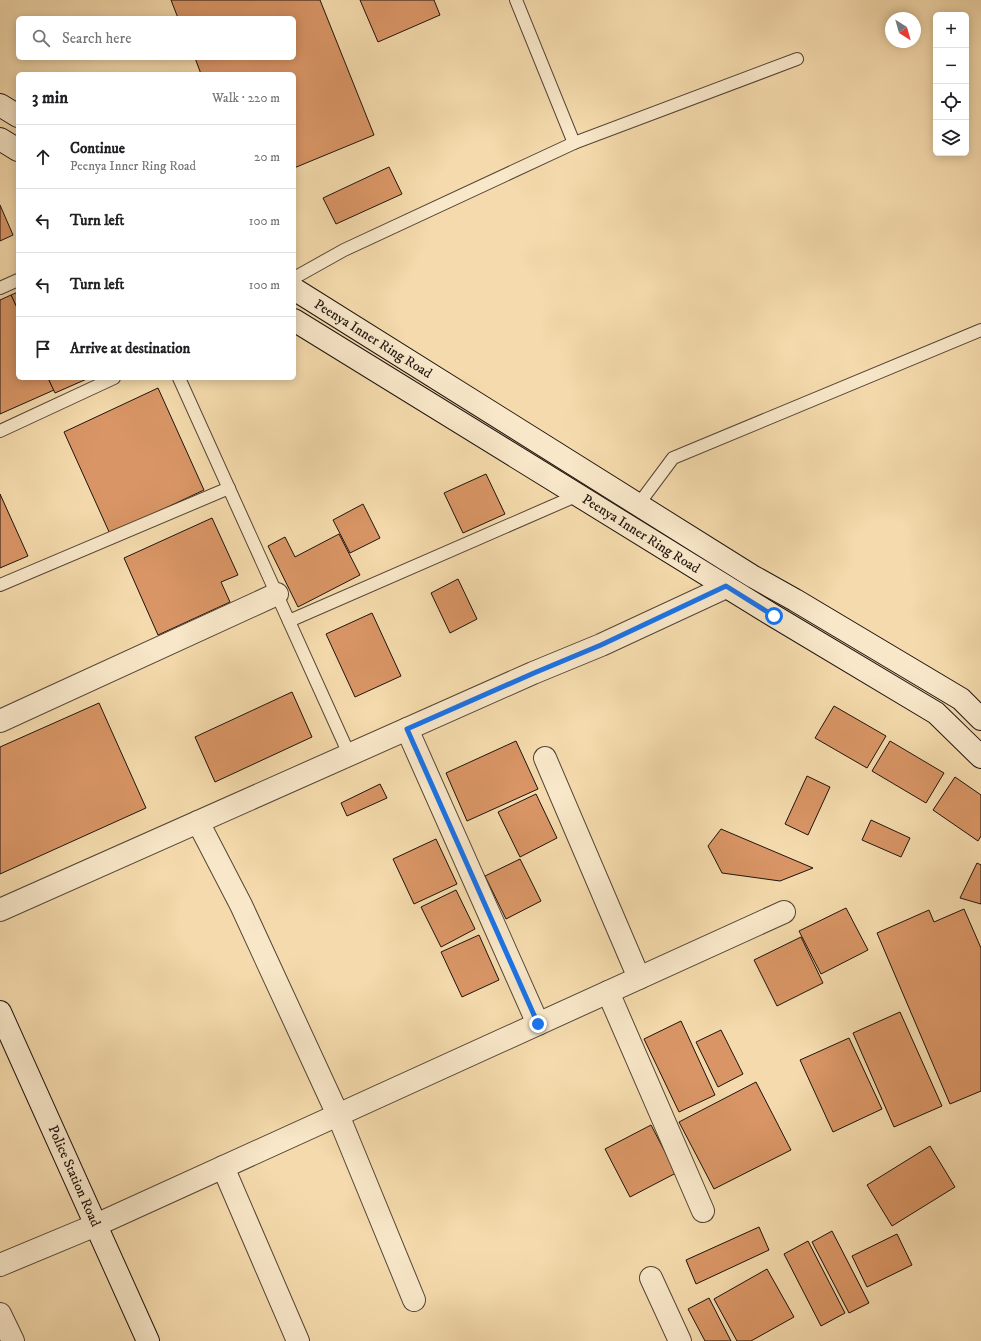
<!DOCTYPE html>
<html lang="en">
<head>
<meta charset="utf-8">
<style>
	:root { --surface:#fff; --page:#f2f2f2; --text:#202124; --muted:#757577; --line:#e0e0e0 }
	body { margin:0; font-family:"IM FELL DW Pica",serif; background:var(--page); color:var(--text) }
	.controls { position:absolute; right:12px; top:12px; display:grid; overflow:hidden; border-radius:6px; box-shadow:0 2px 10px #0003 }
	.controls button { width:36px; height:36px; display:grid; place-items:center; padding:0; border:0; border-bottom:1px solid var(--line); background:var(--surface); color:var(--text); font:20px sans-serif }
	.compass { position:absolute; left:885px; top:12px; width:36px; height:36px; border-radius:50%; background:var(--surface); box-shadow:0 2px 10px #0003; rotate:143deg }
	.stop { position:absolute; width:12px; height:12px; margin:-9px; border:3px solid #1a73e8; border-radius:50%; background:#fff }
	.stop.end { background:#1a73e8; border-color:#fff; box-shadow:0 1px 4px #0008 }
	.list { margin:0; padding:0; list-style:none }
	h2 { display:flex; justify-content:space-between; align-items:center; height:52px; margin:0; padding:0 16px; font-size:17px }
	h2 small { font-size:13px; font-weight:400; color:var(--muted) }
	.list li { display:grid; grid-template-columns:26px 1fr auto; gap:12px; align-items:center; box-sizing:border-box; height:64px; padding:0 16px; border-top:1px solid var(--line) }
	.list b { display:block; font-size:15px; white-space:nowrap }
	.list p { margin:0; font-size:13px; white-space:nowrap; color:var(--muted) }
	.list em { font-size:13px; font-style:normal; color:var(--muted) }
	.icon { flex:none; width:22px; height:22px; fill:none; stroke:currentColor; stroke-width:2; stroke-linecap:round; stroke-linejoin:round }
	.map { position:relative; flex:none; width:981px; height:1341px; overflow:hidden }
	.search { position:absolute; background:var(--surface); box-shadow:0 2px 10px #0003; left:16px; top:16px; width:280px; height:44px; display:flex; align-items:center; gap:10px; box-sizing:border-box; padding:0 14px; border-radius:6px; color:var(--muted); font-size:15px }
	.panel { position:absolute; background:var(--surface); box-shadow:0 2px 10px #0003; left:16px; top:72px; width:280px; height:308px; border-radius:6px }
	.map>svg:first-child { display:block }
</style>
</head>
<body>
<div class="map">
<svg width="981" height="1341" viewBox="0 0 981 1341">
	<rect width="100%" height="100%" fill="#f4daac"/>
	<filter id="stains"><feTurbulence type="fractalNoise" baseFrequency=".005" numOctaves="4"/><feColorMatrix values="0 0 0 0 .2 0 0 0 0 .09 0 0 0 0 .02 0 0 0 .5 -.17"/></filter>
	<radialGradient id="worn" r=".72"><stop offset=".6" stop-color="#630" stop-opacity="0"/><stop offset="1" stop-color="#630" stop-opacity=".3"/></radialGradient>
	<g fill="#d99565" stroke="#1e130e">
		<polygon points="171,0 320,0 374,135 294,168 294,74 201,74 195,58 294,58 294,18 178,18"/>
		<polygon points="360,0 434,0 440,15 378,42"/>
		<polygon points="389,167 402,194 336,224 323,198"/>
		<polygon points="0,205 13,235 0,241"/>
		<polygon points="18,292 18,310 11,295"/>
		<polygon points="11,295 18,310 18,378 48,378 54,390 0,414 0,300"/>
		<polygon points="48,378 89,378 55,393"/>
		<polygon points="158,388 204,490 110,534 64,432"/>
		<polygon points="486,474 505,514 463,533 444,493"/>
		<polygon points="0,494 28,556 0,568"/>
		<polygon points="363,504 380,538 350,553 333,520"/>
		<polygon points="212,518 238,575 221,582 230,602 158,635 124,558"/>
		<polygon points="339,534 360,575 298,607 268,546 285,537 295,557"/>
		<polygon points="458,579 477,619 450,633 431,593"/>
		<polygon points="372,613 401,676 355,697 326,634"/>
		<polygon points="292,692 312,737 215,782 195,737"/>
		<polygon points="99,703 146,808 0,874 0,747"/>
		<polygon points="834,706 886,736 867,768 815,738"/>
		<polygon points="516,741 538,789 467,821 446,773"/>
		<polygon points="890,741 944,773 926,803 872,771"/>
		<polygon points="807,776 830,787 808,835 785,824"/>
		<polygon points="955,777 981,795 981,836 978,841 933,810"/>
		<polygon points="380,784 387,798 347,816 341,803"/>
		<polygon points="536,794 557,838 520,857 498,812"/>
		<polygon points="871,820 910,838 901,857 862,840"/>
		<polygon points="721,829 813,868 780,881 722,873 708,846"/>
		<polygon points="436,839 457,884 414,904 393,859"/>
		<polygon points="520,859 541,901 506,919 485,876"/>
		<polygon points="977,863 981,865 981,904 960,898"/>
		<polygon points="456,890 475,929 441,947 421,907"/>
		<polygon points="846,908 868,950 821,974 799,931"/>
		<polygon points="964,909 981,948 981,1091 950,1104 877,933 929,910 934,922"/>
		<polygon points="479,935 499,980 462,997 441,952"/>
		<polygon points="801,937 823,983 777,1006 754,960"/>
		<polygon points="900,1012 942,1106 894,1127 853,1033"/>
		<polygon points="681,1021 715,1095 679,1112 644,1039"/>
		<polygon points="721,1030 743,1074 718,1087 696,1042"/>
		<polygon points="849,1038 882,1109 833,1132 800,1060"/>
		<polygon points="756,1082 791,1150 714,1189 679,1122"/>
		<polygon points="651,1125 676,1173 630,1197 605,1149"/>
		<polygon points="930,1146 955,1187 892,1226 867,1185"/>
		<polygon points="759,1227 769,1250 696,1284 686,1260"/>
		<polygon points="832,1231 869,1303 849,1313 812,1242"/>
		<polygon points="897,1234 912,1265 867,1287 852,1256"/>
		<polygon points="808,1241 845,1313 821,1326 784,1254"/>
		<polygon points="767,1269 794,1317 751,1341 737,1341 714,1299"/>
		<polygon points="709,1298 731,1341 705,1341 688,1309"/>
	</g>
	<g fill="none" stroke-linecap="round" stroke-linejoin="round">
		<defs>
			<g id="lane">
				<polyline points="516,0 574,143"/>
				<polyline points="294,278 344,250 574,143 797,59"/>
				<polyline points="0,288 18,280"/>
				<polyline points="179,378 349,754"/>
				<polyline points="0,431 114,378"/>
				<polyline points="638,505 673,458 981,330"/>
				<polyline points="0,585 229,488"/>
				<polyline points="289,621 578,495"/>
			</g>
			<g id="street">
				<polyline points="0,721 277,594"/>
				<polyline points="407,729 538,1024"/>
				<polyline points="545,758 639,978"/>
				<polyline points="198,822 241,905 338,1115 414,1300"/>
				<polyline points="0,910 533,673 601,645 726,587"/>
				<polyline points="608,992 703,1211"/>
				<polyline points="223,1167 298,1341"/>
				<polyline points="0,1265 96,1225 784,912"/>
				<polyline points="651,1278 680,1341"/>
				<polyline points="0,1314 13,1341"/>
			</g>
			<g id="secondary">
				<polyline points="0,105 18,116"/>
				<polyline points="0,139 18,150"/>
				<polyline points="294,289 752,576 795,600 961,699 981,719"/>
				<polyline points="294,320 774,616 936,713 981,757"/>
				<polyline points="0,1012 148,1341"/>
			</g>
		</defs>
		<use href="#lane" stroke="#544536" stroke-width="14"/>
		<use href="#street" stroke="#544536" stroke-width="24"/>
		<use href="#secondary" stroke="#1e130e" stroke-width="24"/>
		<use href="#lane" stroke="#f8e7c9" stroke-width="12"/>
		<use href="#street" stroke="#f8e7c9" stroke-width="22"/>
		<use href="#secondary" stroke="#f8e7c9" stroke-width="22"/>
	</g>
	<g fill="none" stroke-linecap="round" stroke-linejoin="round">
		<polyline stroke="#1a73e8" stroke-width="5" points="538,1024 407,729 534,673 601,645 726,586 774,616"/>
	</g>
	<g text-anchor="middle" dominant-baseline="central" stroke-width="3" stroke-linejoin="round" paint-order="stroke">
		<g font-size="14" fill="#1e130e" stroke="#f8e7c9">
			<text transform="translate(373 339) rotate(32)">Peenya Inner Ring Road</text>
			<text transform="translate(641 534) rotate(32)">Peenya Inner Ring Road</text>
			<text transform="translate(74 1176) rotate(66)">Police Station Road</text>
		</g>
	</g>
	<rect width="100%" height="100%" filter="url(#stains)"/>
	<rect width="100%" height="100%" fill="url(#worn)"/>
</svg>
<div class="controls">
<button>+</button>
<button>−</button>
<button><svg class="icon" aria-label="locate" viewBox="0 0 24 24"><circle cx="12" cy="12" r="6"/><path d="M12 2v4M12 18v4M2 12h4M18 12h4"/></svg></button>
<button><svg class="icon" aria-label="layers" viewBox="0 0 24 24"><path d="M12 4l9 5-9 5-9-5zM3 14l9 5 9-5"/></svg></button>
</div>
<svg class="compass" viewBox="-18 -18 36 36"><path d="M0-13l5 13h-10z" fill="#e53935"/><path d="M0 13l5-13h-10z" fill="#757577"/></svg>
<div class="stop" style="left:774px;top:616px"></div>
<div class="stop end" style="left:538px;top:1024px"></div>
<div class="search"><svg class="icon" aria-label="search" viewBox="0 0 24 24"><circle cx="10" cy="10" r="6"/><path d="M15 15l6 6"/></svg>Search here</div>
<section class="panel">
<h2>3 min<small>Walk · 220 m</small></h2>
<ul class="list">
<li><svg class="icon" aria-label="ahead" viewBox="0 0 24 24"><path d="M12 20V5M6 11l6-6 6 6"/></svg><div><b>Continue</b><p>Peenya Inner Ring Road</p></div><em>20 m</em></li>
<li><svg class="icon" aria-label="left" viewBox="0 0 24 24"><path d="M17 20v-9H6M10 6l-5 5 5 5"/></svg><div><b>Turn left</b></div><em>100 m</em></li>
<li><svg class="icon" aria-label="left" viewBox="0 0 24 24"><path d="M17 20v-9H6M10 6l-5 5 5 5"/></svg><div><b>Turn left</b></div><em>100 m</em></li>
<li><svg class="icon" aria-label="arrive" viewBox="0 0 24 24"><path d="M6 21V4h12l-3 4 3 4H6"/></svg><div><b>Arrive at destination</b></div></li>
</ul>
</section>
</div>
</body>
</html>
